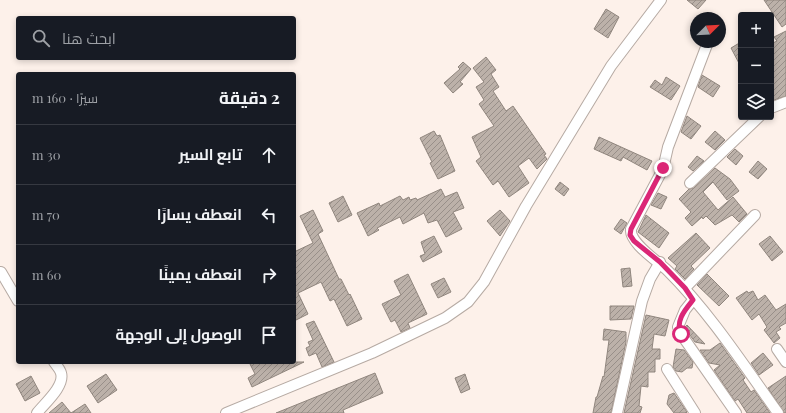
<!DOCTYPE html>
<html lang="ar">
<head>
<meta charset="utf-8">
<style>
	:root { --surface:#171b24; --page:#20242c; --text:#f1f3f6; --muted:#9ea1a6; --line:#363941 }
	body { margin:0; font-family:"Playfair Display",Cairo,serif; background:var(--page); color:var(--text); direction:rtl }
	.controls { position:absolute; right:12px; top:12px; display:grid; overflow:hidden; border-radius:4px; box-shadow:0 2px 6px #0003 }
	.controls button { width:36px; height:36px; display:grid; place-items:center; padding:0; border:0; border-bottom:1px solid var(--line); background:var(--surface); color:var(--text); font:20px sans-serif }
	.compass { position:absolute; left:690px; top:12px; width:36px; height:36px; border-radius:50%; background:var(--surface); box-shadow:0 2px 6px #0003; rotate:66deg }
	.stop { position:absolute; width:12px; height:12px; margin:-9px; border:3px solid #db2777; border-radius:50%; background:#fff }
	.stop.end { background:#db2777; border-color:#fff; box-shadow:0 1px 4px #0008 }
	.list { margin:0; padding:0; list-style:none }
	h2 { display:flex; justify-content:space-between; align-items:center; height:52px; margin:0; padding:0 16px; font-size:17px }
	h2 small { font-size:13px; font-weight:400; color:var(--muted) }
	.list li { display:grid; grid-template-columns:26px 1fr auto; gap:12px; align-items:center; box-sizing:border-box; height:60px; padding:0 16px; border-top:1px solid var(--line) }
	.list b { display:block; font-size:15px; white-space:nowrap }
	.list em { font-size:13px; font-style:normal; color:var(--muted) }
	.icon { flex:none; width:22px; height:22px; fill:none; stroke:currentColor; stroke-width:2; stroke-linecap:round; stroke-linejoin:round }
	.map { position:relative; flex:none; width:786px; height:413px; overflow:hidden; direction:ltr }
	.search { position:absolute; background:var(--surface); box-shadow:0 2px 6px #0003; left:16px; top:16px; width:280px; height:44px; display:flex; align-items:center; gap:10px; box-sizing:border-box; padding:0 14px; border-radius:4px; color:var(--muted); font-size:15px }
	.panel { position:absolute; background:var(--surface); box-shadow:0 2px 6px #0003; left:16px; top:72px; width:280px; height:292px; border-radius:4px; direction:rtl }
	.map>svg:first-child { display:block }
</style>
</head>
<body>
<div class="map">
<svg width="786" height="413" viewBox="0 0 786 413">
	<defs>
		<pattern id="building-hatch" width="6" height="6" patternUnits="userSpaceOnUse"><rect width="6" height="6" fill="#bcb1a9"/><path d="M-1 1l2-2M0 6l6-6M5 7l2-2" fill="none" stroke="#988f89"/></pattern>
	</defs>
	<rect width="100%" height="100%" fill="#fdf1ea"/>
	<g fill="url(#building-hatch)" stroke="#90867e">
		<polygon points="687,0 706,0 698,9"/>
		<polygon points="764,0 786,0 786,24 782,27"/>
		<polygon points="606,9 619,17 608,38 594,29"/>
		<polygon points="786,31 786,96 771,101 771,44 777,41 774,37"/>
		<polygon points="741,42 741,67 731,48"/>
		<polygon points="486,57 496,70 491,74 499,87 493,91 506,111 513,106 546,154 544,155 547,159 537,169 529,158 518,166 529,183 509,197 498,181 493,185 476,161 481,157 472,137 494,126 479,104 484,100 476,87 484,82 473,68"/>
		<polygon points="463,62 471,69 460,82 463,84 453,93 444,83 460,69 458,67"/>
		<polygon points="702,75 720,86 713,97 698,87"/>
		<polygon points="666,77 680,86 671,100 650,87 655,80 662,85"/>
		<polygon points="687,116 701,126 691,139 681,132"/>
		<polygon points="434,131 437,136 440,135 455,171 438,179 430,163 432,162 420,138"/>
		<polygon points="715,131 725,140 715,150 705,142"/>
		<polygon points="599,137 652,161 647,170 623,157 621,161 594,149"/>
		<polygon points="735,149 743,156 736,165 727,157"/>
		<polygon points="697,156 704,161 693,171 688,167"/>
		<polygon points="758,161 767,169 758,179 749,172"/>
		<polygon points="715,168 730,179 739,191 727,200 713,182 703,192 718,210 733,197 747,214 739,222 732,215 715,225 706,216 703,219 702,217 692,226 685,218 691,212 679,199 689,189 694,188"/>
		<polygon points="560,182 569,189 564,196 555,189"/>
		<polygon points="441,189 445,197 457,192 464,208 453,212 462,229 446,237 437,220 428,223 424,213 403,224 400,217 377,228 379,230 368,236 357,213 379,203 380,206 400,196 403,200 409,197 410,200 416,198 417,200"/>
		<polygon points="658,193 667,197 661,209 651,205"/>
		<polygon points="343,196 352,215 338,222 329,203"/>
		<polygon points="313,210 323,231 318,234 339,279 341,279 349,295 350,294 362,319 347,326 334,299 330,301 321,282 298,293 308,314 294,321 294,252 313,243 300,216"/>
		<polygon points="500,210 510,221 500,236 487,221"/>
		<polygon points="646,215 669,233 659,248 638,232"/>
		<polygon points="621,219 627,223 621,234 614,229"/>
		<polygon points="696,233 710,248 691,266 694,269 685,279 675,269 677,266 668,258"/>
		<polygon points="434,236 442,252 423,262 420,256 425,254 421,242"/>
		<polygon points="770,236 783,252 772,261 759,244"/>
		<polygon points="630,268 632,286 623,287 621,269"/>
		<polygon points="408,274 427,314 408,323 410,328 401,332 395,320 391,322 382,304 401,295 394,281"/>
		<polygon points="707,274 729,296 719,306 697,285"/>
		<polygon points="444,278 451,292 438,298 431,284"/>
		<polygon points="747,291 748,293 753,291 758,300 765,295 776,310 786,304 786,323 779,327 781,329 776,332 780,338 774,343 764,330 767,327 759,314 752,320 736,298"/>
		<polygon points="610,306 634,306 631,319 610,320"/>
		<polygon points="646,315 669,320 665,336 654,334 652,349 660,349 660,359 655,359 655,372 648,372 648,387 641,386 639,406 642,407 640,413 624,413"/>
		<polygon points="314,321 334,362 322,367 316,353 309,356 306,348 310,346 308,342 313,340 306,324"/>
		<polygon points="687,325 705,344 695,342 687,331 685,327"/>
		<polygon points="604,329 626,332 626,342 611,413 593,413 596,397 597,397 603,376 604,377 609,340 603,340"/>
		<polygon points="720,343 745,378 743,380 751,392 754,390 770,413 747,413 738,399 735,401 714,370 720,365 709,363 700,350 710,350"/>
		<polygon points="676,349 684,350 693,362 692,368 687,368 682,372 676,371 673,367"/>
		<polygon points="763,353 773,365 759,375 751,363"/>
		<polygon points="249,362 304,362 252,387 248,378 255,374"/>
		<polygon points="375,373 383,393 343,410 344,413 276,413"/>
		<polygon points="106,374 117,390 98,403 87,386"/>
		<polygon points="465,374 470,389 461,393 455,378"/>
		<polygon points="31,376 40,393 25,401 16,384"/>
		<polygon points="786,376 786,413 784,413 768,388"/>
		<polygon points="674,393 687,412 686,413 674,413 667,404 669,395"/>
		<polygon points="62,402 71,413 85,404 91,413 49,413"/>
	</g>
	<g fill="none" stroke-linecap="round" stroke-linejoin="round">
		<defs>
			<g id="street">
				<path d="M708,42L668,147L663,169L631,229C629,243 658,261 668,271C710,313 743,364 778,413"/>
				<polyline points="771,108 786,102"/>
				<polyline points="690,183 759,117"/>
				<polyline points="1,272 18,301"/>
				<polyline points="685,288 755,215"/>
				<polyline points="693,300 685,310 678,327 681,334 736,413"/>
				<polyline points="777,349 786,362"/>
				<polyline points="667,369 695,413"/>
				<path d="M37,413C45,403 65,386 61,373C60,369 56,365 54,362"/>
				<polyline points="226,413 372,353 445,318 468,302 484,282 526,206 611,66 661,0"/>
				<polyline points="617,413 642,301 650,279 660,262"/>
			</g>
		</defs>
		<use href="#street" stroke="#b6aaa3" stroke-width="12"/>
		<use href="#street" stroke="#fff" stroke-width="10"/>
	</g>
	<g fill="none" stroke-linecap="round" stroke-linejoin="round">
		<path stroke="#db2777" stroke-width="5" d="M663,168L631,229L630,235L634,241L660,262L685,288L693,300C685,310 675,321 681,334"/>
	</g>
</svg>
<div class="controls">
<button>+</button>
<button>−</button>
<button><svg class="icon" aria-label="layers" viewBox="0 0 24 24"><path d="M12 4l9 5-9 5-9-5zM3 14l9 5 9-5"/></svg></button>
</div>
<svg class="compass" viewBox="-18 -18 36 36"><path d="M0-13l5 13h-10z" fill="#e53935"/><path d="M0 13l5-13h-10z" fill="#9ea1a6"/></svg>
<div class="stop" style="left:681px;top:334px"></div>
<div class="stop end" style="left:663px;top:168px"></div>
<div class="search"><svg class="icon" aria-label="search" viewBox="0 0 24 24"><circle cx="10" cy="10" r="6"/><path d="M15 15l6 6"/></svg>ابحث هنا</div>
<section class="panel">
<h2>2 دقيقة<small>سيرًا · 160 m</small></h2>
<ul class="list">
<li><svg class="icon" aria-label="ahead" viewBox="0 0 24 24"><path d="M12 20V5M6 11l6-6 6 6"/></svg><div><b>تابع السير</b></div><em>30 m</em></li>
<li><svg class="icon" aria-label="left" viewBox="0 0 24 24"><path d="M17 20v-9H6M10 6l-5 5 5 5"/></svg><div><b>انعطف يسارًا</b></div><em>70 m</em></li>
<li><svg class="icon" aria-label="right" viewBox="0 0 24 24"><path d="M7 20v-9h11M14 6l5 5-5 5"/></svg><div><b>انعطف يمينًا</b></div><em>60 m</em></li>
<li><svg class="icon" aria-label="arrive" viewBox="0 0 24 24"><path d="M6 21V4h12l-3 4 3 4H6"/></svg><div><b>الوصول إلى الوجهة</b></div></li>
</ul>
</section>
</div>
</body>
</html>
